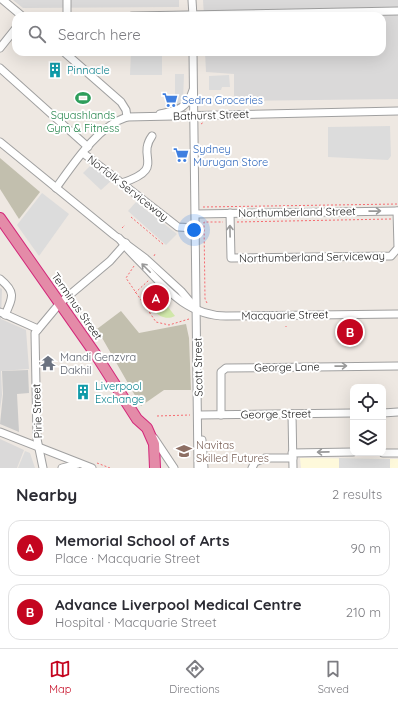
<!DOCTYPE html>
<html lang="en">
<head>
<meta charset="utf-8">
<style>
	:root { --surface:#fff; --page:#f7f7f7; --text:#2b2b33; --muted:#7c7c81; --line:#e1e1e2; --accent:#c4051f }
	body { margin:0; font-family:Quicksand,sans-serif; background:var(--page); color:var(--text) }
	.controls { position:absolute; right:12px; bottom:12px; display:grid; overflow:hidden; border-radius:8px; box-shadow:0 4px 16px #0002 }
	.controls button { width:36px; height:36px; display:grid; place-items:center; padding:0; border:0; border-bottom:1px solid var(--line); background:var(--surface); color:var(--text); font:20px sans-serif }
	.you { position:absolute; left:194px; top:230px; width:14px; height:14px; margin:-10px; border:3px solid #fff; border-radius:50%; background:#1a73e8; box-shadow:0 0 0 6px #1a73e833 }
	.badge { display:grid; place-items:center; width:26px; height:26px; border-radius:50%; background:var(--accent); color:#fff; font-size:13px; font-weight:700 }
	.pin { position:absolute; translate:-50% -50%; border:2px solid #fff; box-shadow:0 1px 4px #0006 }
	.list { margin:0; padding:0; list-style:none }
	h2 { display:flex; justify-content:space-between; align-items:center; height:52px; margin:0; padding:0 16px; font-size:17px }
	h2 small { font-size:13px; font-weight:400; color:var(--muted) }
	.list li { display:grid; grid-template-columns:26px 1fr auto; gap:12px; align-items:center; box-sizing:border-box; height:56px; margin:0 8px 8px; padding:0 8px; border:1px solid var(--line); border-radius:12px }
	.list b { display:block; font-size:15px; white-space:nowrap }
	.list p { margin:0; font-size:13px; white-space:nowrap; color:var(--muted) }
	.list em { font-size:13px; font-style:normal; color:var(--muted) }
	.icon { flex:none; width:22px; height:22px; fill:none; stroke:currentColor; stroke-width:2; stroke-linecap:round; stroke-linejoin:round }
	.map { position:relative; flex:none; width:398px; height:468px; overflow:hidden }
	.search { position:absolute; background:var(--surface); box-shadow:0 4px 16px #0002; left:12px; right:12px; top:12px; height:44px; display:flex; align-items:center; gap:10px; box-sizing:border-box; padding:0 14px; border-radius:12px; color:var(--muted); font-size:15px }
	.sheet { height:180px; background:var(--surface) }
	nav { display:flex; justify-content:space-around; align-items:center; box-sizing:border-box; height:56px; border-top:1px solid var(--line); background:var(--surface); font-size:11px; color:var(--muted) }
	nav a { display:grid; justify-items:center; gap:2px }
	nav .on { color:var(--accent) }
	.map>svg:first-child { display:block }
</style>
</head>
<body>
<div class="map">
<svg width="398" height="468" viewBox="0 0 398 468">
	<rect width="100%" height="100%" fill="#eee8e2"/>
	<g fill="#dad9d9">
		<polygon points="13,0 179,0 179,7 23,8"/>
		<polygon points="203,0 398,0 398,99 234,101 234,74 206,72 205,52 382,52 382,16 204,16"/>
		<polygon points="0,288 2,289 1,319 26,330 29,369 1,371 2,395 0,409"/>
		<polygon points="0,439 24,450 17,468 0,468"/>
	</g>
	<polygon fill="#fef9db" points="300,458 398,459 398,468 301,468"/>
	<polygon fill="#cacaca" points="28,370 29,393 17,394 19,432 0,424 3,394 2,371"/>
	<g fill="#c2bfae">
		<polygon points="0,158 40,192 19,219 0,189"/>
		<polygon points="121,311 139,333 186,324 189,338 191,390 164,390 141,406 97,329"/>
	</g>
	<path fill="#d0e7a9" d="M165,303L175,316C167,320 160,317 154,311Z"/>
	<g fill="#dcdcdc">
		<polygon points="131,52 162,52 162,75 130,75"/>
		<polygon points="175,74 184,74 183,101 177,105 175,105"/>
		<polygon points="229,75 230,87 222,87 221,90 209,90 209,76"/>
		<polygon points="390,126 391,156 388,160 328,157 328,127"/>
		<polygon points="91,165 111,181 101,190 83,173"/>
		<polygon points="42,193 69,214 39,256 17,225"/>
		<polygon points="136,202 177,234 166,245 128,211"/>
		<polygon points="25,451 30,453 35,468 18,468"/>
		<polygon points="339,458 390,459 390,468 339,468"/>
	</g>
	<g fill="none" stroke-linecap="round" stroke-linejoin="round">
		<defs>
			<g id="minor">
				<polyline points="3,0 22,16"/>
				<polyline points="67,0 67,16"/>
				<polyline points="192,0 193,16"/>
				<polyline points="132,16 398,11"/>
				<polyline points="0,48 16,28"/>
				<polyline points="64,52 121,102 126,110 127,117"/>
				<polyline points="193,52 198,468"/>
				<polyline points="0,68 88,147"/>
				<path d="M160,114C178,110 187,109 193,90"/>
				<polyline points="0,142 114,235 145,258 181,291 197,310"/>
				<polyline points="83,153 178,227 196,228"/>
				<path d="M122,183C167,168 136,158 152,136"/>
				<path d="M56,188C74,163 98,126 127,117L398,111"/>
				<polyline points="230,213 231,258 391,256 398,248 397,211"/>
				<polyline points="196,214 398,211"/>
				<path d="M119,238C127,250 138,259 148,270C170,294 192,316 226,316L398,314"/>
				<path d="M0,279C16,292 13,297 5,315"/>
				<polyline points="0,312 38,329"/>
				<polyline points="383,413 398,412"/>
				<polyline points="292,414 293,468"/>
				<polyline points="199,415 353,413"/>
				<polyline points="221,415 221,372 226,368 398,366"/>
				<polyline points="0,432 92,468"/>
				<polyline points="154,438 174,468"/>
				<polyline points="202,440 204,468"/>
				<polyline points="292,453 353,452"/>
				<polyline points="383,453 398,453"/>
				<polyline points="43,468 37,439 35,333 60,303 110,261 126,243"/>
				<polyline points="62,468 78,464"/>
				<polyline points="252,468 255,462 265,458 293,458"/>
			</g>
			<polyline id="highway" points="0,218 96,355 137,419 147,428 154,444 155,468"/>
		</defs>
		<use href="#minor" stroke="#a0a0a0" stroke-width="9"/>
		<use href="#highway" stroke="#d3287a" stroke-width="12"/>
		<g stroke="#f66b70" stroke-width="1" stroke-dasharray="2 2" stroke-linecap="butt">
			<polyline points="201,124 204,122"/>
			<polyline points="203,207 398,204"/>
			<polyline points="131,217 164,245"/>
			<polyline points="237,222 391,219"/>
			<polyline points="122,228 125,225"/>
			<polyline points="154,256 155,254"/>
			<polyline points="134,266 126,278 156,322 169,325 189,319"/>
			<polyline points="135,293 149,280"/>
			<polyline points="145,293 152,288 153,289"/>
			<polyline points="207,303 205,299 204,222 223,222"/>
			<polyline points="149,313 167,300"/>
			<polyline points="286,327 286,326"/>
			<polyline points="157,416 190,415"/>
			<polyline points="97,463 110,468"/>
		</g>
		<use href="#minor" stroke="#fff" stroke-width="7"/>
		<use href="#highway" stroke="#e48ba8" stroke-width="10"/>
	</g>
	<defs><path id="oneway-shaft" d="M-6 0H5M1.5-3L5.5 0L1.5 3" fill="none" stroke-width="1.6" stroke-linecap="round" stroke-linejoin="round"/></defs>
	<g stroke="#999">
		<use href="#oneway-shaft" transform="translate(375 211) rotate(-1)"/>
		<use href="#oneway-shaft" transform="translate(230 231) rotate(-91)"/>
		<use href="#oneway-shaft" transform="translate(146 268) rotate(-135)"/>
		<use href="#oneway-shaft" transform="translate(341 366) rotate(-1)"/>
		<use href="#oneway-shaft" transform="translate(323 452) rotate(179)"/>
	</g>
	<defs>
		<symbol id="building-bare" viewBox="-9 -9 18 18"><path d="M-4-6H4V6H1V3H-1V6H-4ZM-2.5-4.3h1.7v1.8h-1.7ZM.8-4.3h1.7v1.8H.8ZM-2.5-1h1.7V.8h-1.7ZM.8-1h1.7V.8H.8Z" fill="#0f9aa8" stroke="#fff" stroke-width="2.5" paint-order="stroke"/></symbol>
		<symbol id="stadium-bare" viewBox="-9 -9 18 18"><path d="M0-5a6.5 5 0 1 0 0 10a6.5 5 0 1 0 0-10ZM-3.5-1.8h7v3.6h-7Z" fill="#2e9e5b" stroke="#fff" stroke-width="2.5" paint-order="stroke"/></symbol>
		<symbol id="supermarket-bare" viewBox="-9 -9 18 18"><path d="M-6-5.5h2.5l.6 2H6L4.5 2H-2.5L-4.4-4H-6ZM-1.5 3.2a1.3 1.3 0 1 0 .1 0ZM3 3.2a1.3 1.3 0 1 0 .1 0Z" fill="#3f7fe0" stroke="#fff" stroke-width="2.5" paint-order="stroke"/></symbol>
		<symbol id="temple-bare" viewBox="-9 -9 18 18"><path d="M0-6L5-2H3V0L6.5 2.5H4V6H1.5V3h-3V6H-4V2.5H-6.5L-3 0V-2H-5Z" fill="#6b7280" stroke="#fff" stroke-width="2.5" paint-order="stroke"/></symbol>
		<symbol id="university-bare" viewBox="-9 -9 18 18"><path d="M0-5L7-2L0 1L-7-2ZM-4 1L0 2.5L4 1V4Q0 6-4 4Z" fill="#8d6e63" stroke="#fff" stroke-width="2.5" paint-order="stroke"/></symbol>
	</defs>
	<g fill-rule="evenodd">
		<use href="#building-bare" x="44" y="59" width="22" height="22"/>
		<use href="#stadium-bare" x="72" y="87" width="22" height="22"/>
		<use href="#supermarket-bare" x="159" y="89" width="22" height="22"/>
		<use href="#supermarket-bare" x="170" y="144" width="22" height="22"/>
		<use href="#temple-bare" x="37" y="352" width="22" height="22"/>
		<use href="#building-bare" x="72" y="381" width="22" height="22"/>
		<use href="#university-bare" x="173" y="440" width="22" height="22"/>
	</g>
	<g text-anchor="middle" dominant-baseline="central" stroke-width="4" stroke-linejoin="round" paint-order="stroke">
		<g font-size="11" fill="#0d838f" stroke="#fff" text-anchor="start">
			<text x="67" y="70">Pinnacle</text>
			<text x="95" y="386">Liverpool<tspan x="95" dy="13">Exchange</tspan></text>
		</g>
		<g font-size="11" fill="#366cbe" stroke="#fff" text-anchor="start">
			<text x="182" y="100">Sedra Groceries</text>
			<text x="193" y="149">Sydney<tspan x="193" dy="13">Murugan Store</tspan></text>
		</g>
		<g font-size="11" fill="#27864d" stroke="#fff">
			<text x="83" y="115">Squashlands<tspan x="83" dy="13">Gym &amp; Fitness</tspan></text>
		</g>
		<g font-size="11" fill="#1c1c1c" stroke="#fff">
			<text transform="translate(211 115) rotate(-2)">Bathurst Street</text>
			<text transform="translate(128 188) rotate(38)">Norfolk Serviceway</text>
			<text transform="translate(297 212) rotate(-1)">Northumberland Street</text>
			<text transform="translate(312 257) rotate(-1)">Northumberland Serviceway</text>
			<text transform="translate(77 306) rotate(55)">Terminus Street</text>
			<text transform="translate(285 315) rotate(-1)">Macquarie Street</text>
			<text transform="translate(198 367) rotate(-91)">Scott Street</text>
			<text transform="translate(287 367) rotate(-1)">George Lane</text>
			<text transform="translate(37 411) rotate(-92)">Pirie Street</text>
			<text transform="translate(276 414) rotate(-1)">George Street</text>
		</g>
		<g font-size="11" fill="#5b616d" stroke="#fff" text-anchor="start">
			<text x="60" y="357">Mandi Genzvra<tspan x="60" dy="13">Dakhil</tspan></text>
		</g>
		<g font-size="11" fill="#785e54" stroke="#fff" text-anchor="start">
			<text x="196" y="445">Navitas<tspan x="196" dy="13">Skilled Futures</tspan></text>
		</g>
	</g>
</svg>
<div class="controls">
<button><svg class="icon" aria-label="locate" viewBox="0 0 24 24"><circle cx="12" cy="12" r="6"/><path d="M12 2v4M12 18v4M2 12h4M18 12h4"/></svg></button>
<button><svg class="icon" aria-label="layers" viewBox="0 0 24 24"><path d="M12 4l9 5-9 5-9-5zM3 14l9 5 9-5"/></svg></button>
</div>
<div class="you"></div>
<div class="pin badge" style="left:156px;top:298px">A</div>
<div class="pin badge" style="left:350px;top:332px">B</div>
<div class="search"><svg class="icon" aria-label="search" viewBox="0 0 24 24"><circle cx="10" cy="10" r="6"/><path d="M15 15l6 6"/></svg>Search here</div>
</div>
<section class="sheet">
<h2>Nearby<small>2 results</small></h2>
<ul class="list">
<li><span class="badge">A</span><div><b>Memorial School of Arts</b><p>Place · Macquarie Street</p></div><em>90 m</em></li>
<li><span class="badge">B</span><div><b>Advance Liverpool Medical Centre</b><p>Hospital · Macquarie Street</p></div><em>210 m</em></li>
</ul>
</section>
<nav>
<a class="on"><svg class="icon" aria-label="map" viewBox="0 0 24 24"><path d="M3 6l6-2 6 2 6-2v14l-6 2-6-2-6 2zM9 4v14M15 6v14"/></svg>Map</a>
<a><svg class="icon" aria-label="directions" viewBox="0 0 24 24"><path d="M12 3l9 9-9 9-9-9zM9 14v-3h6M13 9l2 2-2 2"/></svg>Directions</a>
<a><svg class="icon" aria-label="saved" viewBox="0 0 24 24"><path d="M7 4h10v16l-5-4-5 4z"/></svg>Saved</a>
</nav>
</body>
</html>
